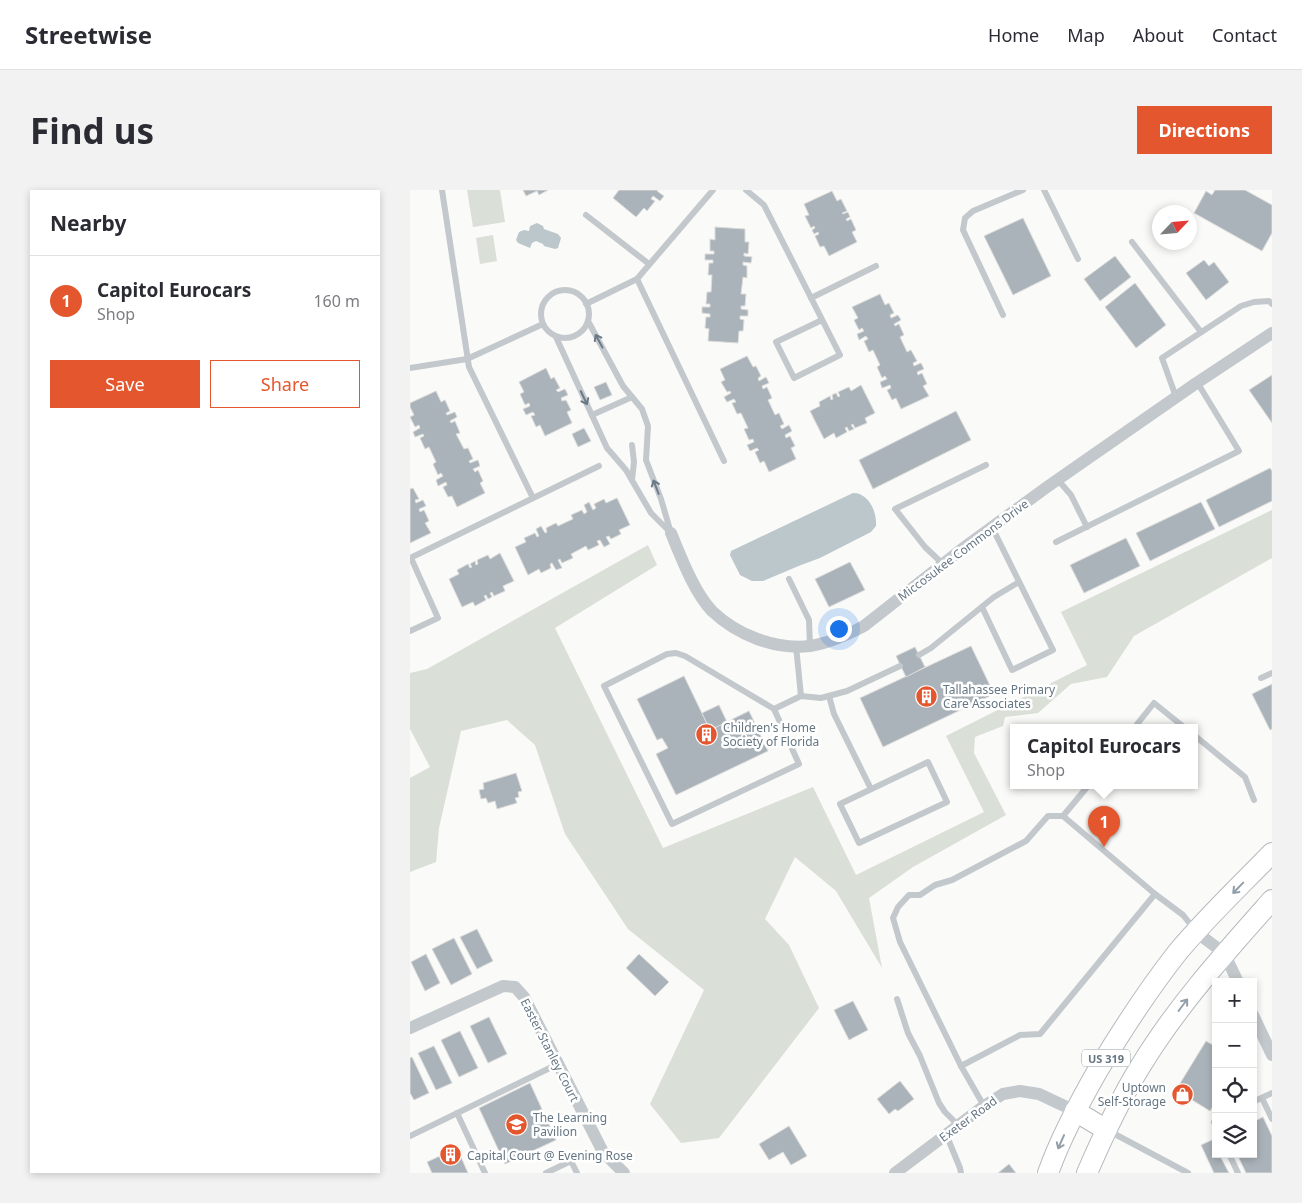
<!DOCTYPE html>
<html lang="en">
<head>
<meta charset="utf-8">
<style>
	:root { --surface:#fff; --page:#f2f2f3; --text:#2b2b33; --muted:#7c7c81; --line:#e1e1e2; --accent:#e4572e }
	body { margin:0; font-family:"Noto Sans",sans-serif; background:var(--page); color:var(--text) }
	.controls { position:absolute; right:15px; bottom:15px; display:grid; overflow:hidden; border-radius:0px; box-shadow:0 2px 8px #0003 }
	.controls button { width:45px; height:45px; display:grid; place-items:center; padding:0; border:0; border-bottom:1px solid var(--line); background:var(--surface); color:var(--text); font:25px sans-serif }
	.compass { position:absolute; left:742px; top:15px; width:45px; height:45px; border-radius:50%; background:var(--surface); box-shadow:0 2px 8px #0003; rotate:64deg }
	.you { position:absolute; left:428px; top:438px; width:18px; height:18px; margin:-12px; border:4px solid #fff; border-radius:50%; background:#1a73e8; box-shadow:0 0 0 8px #1a73e833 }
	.badge { display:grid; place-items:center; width:32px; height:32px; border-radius:50%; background:var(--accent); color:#fff; font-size:16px; font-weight:700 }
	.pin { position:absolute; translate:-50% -41px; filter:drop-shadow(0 1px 2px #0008) }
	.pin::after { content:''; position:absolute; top:26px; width:18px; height:15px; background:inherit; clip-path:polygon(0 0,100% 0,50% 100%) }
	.popup { position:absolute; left:600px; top:534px; width:188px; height:65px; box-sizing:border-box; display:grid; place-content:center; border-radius:0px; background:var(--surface); filter:drop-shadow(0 1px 4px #0005); font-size:16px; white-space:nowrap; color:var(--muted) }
	.popup b { font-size:19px; color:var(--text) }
	.popup::after { content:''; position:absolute; left:50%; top:100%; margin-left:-10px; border:10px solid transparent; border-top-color:var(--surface) }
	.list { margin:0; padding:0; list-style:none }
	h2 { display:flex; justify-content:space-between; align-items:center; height:65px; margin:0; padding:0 20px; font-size:21px }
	h2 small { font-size:16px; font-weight:400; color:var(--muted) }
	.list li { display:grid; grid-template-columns:32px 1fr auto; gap:15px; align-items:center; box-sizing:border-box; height:90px; padding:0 20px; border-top:1px solid var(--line) }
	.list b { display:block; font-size:19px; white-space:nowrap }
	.list p { margin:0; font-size:16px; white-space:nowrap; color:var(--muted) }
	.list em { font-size:16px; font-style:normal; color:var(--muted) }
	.actions { display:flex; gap:10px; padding:15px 20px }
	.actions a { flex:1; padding:11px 0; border:1px solid var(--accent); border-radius:0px; text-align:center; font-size:18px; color:var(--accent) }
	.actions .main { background:var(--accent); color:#fff }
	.icon { flex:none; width:28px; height:28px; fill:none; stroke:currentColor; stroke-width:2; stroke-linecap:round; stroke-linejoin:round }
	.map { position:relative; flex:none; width:862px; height:983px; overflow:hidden; border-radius:0px }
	header { display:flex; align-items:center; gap:30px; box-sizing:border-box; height:70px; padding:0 25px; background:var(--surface); border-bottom:1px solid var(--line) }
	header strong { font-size:24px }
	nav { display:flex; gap:28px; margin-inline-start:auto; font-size:18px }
	.intro { display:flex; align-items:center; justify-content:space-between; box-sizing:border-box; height:120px; padding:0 30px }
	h1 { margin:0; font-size:35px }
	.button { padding:12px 22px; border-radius:0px; background:var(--accent); color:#fff; font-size:18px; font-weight:700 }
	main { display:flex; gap:30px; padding:0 30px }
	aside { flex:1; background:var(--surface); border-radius:0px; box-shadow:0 2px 8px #0003 }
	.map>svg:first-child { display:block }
</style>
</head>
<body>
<header>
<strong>Streetwise</strong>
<nav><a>Home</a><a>Map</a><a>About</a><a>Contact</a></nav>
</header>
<div class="intro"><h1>Find us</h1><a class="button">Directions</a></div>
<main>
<aside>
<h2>Nearby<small></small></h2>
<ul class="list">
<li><span class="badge">1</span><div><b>Capitol Eurocars</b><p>Shop</p></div><em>160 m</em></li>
</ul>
<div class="actions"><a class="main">Save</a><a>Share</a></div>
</aside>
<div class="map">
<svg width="862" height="983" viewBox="0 0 862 983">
	<rect width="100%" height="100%" fill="#fafaf8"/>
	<g fill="#dadfd7">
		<polygon points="57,0 90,0 95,32 63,37"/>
		<polygon points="83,45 87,71 70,74 66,48"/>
		<polygon points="862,320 862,368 724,446 697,487 661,494 628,523 595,527 593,536 565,547 564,563 596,625 503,677 459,708 472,778 426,701 385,667 355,729 379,755 409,818 309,948 271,953 240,914 294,800 218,739 155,644 125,555 97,530 51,541 29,638 26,672 0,682 0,588 20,577 0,539 0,483 17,479 238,355 247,375 145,438 253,658 403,597 446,685 574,622 536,546 677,475 651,422"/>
	</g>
	<g fill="#bbc7cb">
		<polygon points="127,33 133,36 134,39 148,44 151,48 148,58 145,59 134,56 133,54 126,51 122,53 120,58 108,53 106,50 109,42 114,40 119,41 120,36"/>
		<path d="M443,303C459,303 467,322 466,336L461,342L410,368L391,375L353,391H342L330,385L320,365L321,361Z"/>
	</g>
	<g fill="#aab3b9" stroke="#dcdcda">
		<polygon points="113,0 138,0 129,5 127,1 116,6"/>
		<polygon points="209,0 248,0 247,1 254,6 250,11 243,6 241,9 245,11 237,21 234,18 226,27 203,8"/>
		<polygon points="805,0 835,0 862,15 862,43 852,61 784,23 796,1 802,5"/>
		<polygon points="422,1 427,11 431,9 437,21 432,23 433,24 438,22 440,27 436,29 437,31 441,29 446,40 442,42 447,52 419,66 414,56 410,57 405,46 409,44 408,42 404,44 402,40 405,38 404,36 401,38 395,26 399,25 394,14"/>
		<polygon points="613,28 641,86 603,105 574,46"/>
		<polygon points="305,37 335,39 335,52 339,52 338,64 334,63 334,66 342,67 341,73 333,72 333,75 337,76 337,88 333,87 331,104 336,104 335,116 331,116 331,119 338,120 338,126 330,126 330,129 334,130 333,141 329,141 328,153 298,151 299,139 295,138 296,127 300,127 300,124 292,123 292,117 300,117 300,114 296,114 297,102 301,102 302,85 298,85 299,73 303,73 303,70 295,70 295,64 304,64 304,61 300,61 300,49 305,50"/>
		<polygon points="705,66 721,87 690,111 674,89"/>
		<polygon points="794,70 799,76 804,72 819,92 796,110 776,83"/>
		<polygon points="725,93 756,135 726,158 695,117"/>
		<polygon points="470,104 475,115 479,113 484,123 480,125 481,128 488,125 491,130 484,134 485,136 489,134 494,145 490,147 497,162 501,160 507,171 503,173 504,176 511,173 514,179 507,182 508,185 512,183 517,194 513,196 519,206 491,219 486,208 482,210 477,200 481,198 480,195 472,198 470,192 477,189 475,186 472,188 467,177 470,175 463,160 459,162 454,151 458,149 456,146 449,150 447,144 454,141 452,138 449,140 444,130 448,128 442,117"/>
		<polygon points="337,166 343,177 346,176 351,186 348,188 349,191 356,187 359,193 352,196 353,199 357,197 362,208 358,210 365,225 369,223 374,234 370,236 372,239 379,235 382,241 375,245 376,248 380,246 385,256 381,258 386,269 359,282 354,271 350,273 345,262 349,260 347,258 340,261 337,255 344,252 343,249 339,250 334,239 338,238 331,223 327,224 322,213 326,212 324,209 317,212 314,207 321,203 320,201 317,202 311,192 315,190 310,179"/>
		<polygon points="136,178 141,189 144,187 150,198 146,200 148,202 155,199 158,205 151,208 152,211 156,210 161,220 157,222 162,233 135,246 130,235 126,237 121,226 125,225 123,222 116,225 113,219 120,216 119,213 115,215 110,204 114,202 109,192"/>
		<polygon points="862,185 862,233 839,200"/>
		<polygon points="196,192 202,205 190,210 184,197"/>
		<polygon points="451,195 465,223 455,228 457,233 445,238 443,234 441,235 444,239 439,241 437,237 435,238 437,242 426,248 424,243 414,249 400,221 410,216 409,212 420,206 421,210 423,209 422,205 426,203 428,207 430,206 428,202 439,197 441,201"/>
		<polygon points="26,201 31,212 35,210 40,221 36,223 37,225 45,222 47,227 40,231 41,233 45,231 50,243 46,244 54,259 58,258 63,269 59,271 60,273 68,270 70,276 63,279 65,282 68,280 73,291 70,293 75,303 47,317 42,306 38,307 33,297 37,295 36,292 28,296 26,290 33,286 31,283 28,285 23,274 26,272 19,257 15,259 10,248 14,246 13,244 5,247 3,242 10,238 9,235 5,237 0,227 4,225 0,217 0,213"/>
		<polygon points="546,221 561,250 463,299 449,270"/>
		<polygon points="174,238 181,251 168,257 162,244"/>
		<polygon points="860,278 862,281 862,311 809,337 796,310"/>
		<polygon points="3,298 9,309 5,310 6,313 13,310 16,316 9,319 10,322 14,320 19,331 15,333 21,343 0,353 0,299"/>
		<polygon points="207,308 220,335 209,340 211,344 201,349 199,346 196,347 200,354 194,357 190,350 187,351 189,355 178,360 176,356 161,364 163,368 152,373 150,369 148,370 152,378 146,380 142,373 140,374 141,378 131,383 129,379 118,385 105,357 116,352 114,348 125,343 127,347 129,346 126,339 131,336 135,343 137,342 136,338 146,333 148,336 163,329 161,325 172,320 174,324 177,322 174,315 179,312 183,320 186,318 184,314 194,309 196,313"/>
		<polygon points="791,312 805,339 740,371 726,343"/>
		<polygon points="716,348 730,376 674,403 660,375"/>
		<polygon points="90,363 104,391 93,396 95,401 84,406 82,402 80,403 82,407 78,409 76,405 74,406 76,410 65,416 63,412 52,417 39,389 49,384 47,380 58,374 60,378 62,377 60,374 65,371 66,375 68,374 67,370 78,365 80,369"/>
		<polygon points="440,372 455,400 419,417 405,389"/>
		<polygon points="561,456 584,504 473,557 450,508"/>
		<polygon points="505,457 515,477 496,487 486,466"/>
		<polygon points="274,486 300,540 339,521 358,561 266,605 246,564 258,558 252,548 247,550 227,509"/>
		<polygon points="862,494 862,539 860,540 842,504"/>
		<polygon points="309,515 317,532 300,540 292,523"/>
		<polygon points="106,583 112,601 108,602 109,607 105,608 107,613 87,619 85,611 78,613 76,608 71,609 69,600 74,599 73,593"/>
		<polygon points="67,739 83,771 67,779 50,747"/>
		<polygon points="44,748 62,784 41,795 22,759"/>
		<polygon points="16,764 30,793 15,801 1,772"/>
		<polygon points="229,764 259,792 245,806 216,778"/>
		<polygon points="443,811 458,840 439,850 424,820"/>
		<polygon points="79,827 97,864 78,873 60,836"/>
		<polygon points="50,841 68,878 49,887 31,850"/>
		<polygon points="796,851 806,857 806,912 800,921 766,900"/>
		<polygon points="24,856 42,893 26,900 8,863"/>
		<polygon points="2,867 19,903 4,910 0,903 0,868"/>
		<polygon points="490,891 504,909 488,921 485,919 479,924 467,909"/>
		<polygon points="120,893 146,950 95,974 69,918"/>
		<polygon points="853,927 862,946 862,983 836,983 827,964 843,964 843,932"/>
		<polygon points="379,936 397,966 381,975 373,962 359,970 349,954"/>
		<polygon points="802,950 806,957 806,964 809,964 819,983 804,983 791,955"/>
		<polygon points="47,958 58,983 22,983 17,972"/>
		<polygon points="599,974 606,983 588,983"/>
	</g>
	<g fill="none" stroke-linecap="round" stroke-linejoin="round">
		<defs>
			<g id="primary">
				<polyline points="665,921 695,939"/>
				<path d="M638,983C651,947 669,913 688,880C712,840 738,800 767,763C796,728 830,696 862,663"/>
				<path d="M677,983C693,946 709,911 730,877C767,816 815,763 862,710"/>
			</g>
		</defs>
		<use href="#primary" stroke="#b5babe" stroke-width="22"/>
		<g stroke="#c3c8cc" stroke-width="6">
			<polyline points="32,0 59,177 123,308"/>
			<polyline points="336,0 354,15 430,165 384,188 366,152 412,130"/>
			<polyline points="634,0 668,69"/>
			<polyline points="176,25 239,74"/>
			<polyline points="722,52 791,142"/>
			<polyline points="227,89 314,271"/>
			<circle cx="155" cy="124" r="24"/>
			<polyline points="401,108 466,76"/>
			<polyline points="176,114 227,89 303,0"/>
			<polyline points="593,125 553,40 555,28 563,21 613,0"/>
			<polyline points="178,131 213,196 232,219 238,236 236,270 251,309 261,343"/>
			<polyline points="146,147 197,258 216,280 241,323 259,341"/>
			<polyline points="0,178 57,169 133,134"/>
			<polyline points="766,207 752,168 831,116 844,112 859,111 862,114"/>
			<polyline points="182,225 222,207"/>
			<polyline points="222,290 224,272 222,255"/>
			<polyline points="648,290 661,305 677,337"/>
			<polyline points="646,352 829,261 787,192"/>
			<polyline points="0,368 189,276"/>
			<polyline points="533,374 515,357 485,319 576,275"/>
			<polyline points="379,389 399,430 400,456"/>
			<polyline points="572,417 602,480 643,460 582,337"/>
			<polyline points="0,441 28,428 1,368"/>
			<polyline points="386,456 391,506"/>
			<polygon points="266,463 275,466 364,519 389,574 262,634 194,496 257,464"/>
			<polyline points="509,465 521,458 584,407 609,392"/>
			<polyline points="851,488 862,483"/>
			<polyline points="419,506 424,524 461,599"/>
			<polyline points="364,519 391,506 411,508 437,501 490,476"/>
			<polyline points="724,538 744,513 775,538"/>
			<polyline points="784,545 835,587 844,610"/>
			<polygon points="518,572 537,612 449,653 430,614"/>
			<polyline points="678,596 653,626 745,704 773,725 785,740"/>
			<polyline points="487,809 498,843 510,866 529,913 535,922 548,935"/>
			<polyline points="551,876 490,752 483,728 488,717 499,705 510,705 525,695 542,690 616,651 638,626 653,626"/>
			<polyline points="852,908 862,929"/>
			<polyline points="843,912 862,903"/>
			<polyline points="574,916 551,876 610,845 630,844 745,704"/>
			<polyline points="47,923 75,983"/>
			<polyline points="806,928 804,932 806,931"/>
			<polyline points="699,941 778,983"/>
			<polyline points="536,944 550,978 551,983"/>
			<polyline points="0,946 148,874"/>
			<polyline points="819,964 828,983"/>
			<polyline points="136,983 161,971 167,983"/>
		</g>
		<g stroke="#c3c8cc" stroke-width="12">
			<path d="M261,343C271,367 284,402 302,421C327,445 365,460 400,456C419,453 437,445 454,436L556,356L637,297L785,194L862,143"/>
			<polyline points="786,742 814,763 828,792"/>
			<polyline points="843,825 862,865"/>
			<polyline points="0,838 93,796 105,797 114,807 193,962 214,983"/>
			<polyline points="485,983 574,916 593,904 610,901 629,904 665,921"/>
		</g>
		<use href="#primary" stroke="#fff" stroke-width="20"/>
	</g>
	<defs><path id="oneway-shaft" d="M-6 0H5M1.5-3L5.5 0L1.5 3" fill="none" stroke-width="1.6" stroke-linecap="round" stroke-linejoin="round" transform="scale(1.25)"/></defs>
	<g stroke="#6a7a87">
		<use href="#oneway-shaft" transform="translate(189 151) rotate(-118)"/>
		<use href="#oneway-shaft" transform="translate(174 208) rotate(65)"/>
		<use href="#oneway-shaft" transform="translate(246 297) rotate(-111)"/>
	</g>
	<g stroke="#939fa8">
		<use href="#oneway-shaft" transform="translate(828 698) rotate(134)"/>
		<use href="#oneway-shaft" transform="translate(773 815) rotate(-53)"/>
		<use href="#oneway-shaft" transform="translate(651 952) rotate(114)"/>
	</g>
	<defs>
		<symbol id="building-disc" viewBox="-11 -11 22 22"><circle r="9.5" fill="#e4572e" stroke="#fff"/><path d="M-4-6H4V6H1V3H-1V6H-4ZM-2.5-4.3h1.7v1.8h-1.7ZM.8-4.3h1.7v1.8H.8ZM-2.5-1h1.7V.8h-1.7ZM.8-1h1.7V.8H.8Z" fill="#fff"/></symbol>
		<symbol id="shop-disc" viewBox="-11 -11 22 22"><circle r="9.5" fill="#e4572e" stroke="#fff"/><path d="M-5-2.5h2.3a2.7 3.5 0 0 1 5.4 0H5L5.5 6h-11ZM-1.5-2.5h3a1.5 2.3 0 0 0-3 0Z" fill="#fff"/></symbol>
		<symbol id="school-disc" viewBox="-11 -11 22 22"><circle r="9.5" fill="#e4572e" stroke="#fff"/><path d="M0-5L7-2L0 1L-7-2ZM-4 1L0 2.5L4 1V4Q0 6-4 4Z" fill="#fff"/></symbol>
	</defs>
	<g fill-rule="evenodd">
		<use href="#building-disc" x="504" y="494" width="25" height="25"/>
		<use href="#building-disc" x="284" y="532" width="25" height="25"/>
		<use href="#shop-disc" x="760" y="892" width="25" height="25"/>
		<use href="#school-disc" x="94" y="922" width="25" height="25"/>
		<use href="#building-disc" x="28" y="952" width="25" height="25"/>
	</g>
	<g text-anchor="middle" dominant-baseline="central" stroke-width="5" stroke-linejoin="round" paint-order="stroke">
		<rect fill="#fff" stroke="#939fa8" stroke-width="1" x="672" y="859.5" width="48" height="17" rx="4"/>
		<g font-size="11" font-weight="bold" fill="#657683">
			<text x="696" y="868">US 319</text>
		</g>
		<g font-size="12" fill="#657683" stroke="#fff">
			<text transform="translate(553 360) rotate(-37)">Miccosukee Commons Drive</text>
			<text transform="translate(140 860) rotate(63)">Easter Stanley Court</text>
			<text transform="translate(558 929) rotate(-36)">Exeter Road</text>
		</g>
		<g font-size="12" fill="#657683" stroke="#fff" text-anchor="start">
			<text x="533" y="499">Tallahassee Primary<tspan x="533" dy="14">Care Associates</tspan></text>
			<text x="313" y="537">Children's Home<tspan x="313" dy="14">Society of Florida</tspan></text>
			<text x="756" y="897" text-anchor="end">Uptown<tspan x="756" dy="14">Self-Storage</tspan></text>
			<text x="123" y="927">The Learning<tspan x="123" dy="14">Pavilion</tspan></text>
			<text x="57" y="965">Capital Court @ Evening Rose</text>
		</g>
	</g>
</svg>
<div class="controls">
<button>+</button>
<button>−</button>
<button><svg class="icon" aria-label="locate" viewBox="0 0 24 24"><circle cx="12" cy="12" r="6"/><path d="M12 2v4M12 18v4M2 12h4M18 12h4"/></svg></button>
<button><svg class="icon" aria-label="layers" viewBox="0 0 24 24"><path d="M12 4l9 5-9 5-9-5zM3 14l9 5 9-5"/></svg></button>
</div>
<svg class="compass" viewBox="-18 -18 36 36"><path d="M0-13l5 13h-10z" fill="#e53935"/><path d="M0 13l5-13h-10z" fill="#7c7c81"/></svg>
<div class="you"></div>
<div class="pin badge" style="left:694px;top:657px">1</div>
<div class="popup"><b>Capitol Eurocars</b>Shop</div>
</div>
</main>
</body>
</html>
